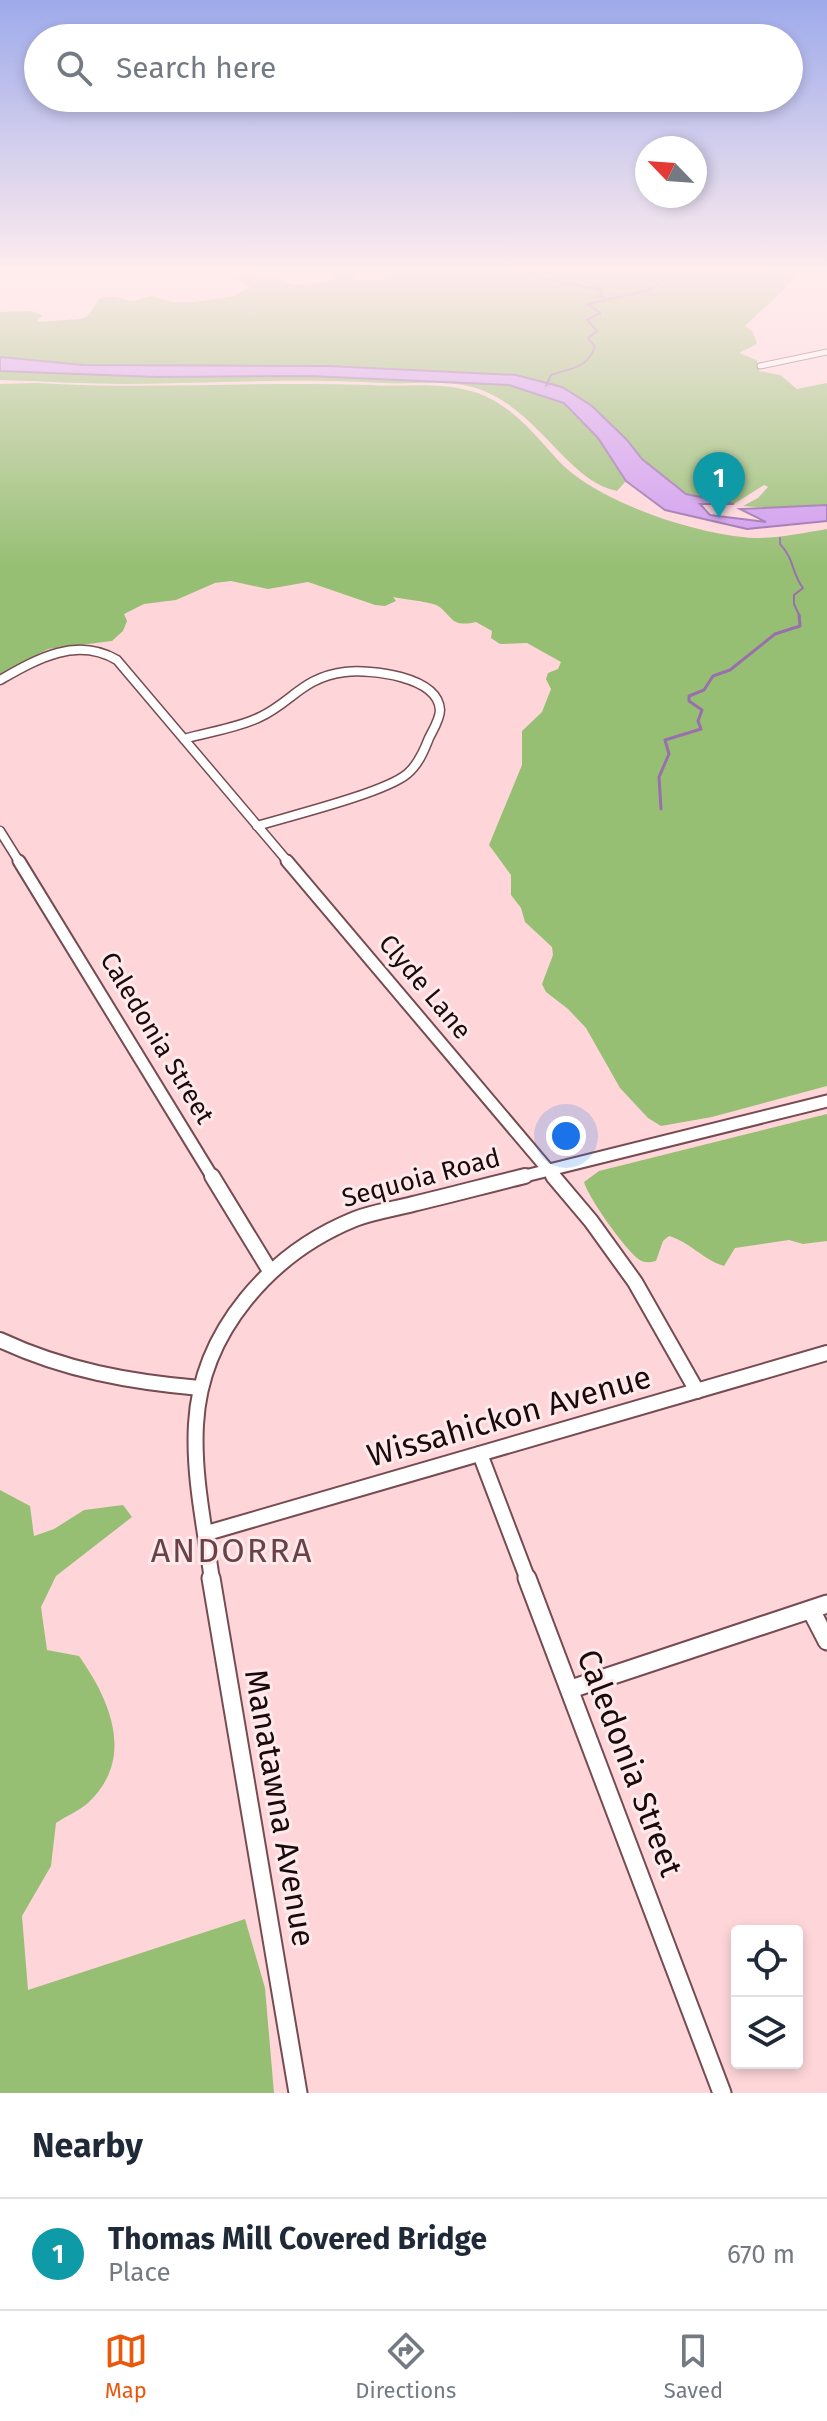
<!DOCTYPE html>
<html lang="en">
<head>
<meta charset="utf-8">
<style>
	:root { --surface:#fff; --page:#f2f2f3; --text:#1f2937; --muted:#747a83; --line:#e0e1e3; --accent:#ea580c }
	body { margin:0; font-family:"Fira Sans",sans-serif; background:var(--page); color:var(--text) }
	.controls { position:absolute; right:24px; bottom:24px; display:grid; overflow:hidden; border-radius:8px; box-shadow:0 4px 12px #0003 }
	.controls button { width:72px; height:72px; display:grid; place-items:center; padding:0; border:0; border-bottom:2px solid var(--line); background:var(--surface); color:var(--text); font:40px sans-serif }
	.compass { position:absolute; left:635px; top:136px; width:72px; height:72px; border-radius:50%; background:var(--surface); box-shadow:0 4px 12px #0003; rotate:295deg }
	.you { position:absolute; left:566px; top:1136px; width:28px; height:28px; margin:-20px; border:6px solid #fff; border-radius:50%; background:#1a73e8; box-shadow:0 0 0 12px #1a73e833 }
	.badge { display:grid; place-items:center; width:52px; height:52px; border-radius:50%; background:var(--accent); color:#fff; font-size:26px; font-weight:700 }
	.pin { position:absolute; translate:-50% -66px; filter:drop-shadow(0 2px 4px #0008) }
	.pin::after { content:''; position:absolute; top:42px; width:28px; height:24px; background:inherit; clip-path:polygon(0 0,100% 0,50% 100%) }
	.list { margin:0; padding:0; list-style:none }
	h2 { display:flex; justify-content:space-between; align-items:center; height:104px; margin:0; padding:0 32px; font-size:34px }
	h2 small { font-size:26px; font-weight:400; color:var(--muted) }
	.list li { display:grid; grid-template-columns:52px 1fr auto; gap:24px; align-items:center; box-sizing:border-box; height:112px; padding:0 32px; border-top:2px solid var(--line) }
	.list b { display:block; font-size:30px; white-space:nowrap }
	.list p { margin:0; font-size:26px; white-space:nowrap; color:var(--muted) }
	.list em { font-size:26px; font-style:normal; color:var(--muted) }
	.icon { flex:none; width:44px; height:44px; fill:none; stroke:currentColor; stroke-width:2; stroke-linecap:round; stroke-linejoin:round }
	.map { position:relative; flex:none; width:827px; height:2093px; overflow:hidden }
	.search { position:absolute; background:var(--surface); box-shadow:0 4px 12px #0003; left:24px; right:24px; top:24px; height:88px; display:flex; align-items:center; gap:20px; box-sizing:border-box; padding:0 28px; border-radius:44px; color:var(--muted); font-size:30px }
	.sheet { height:216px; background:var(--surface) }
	nav { display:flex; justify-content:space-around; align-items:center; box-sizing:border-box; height:112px; border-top:2px solid var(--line); background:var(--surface); font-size:22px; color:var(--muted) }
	nav a { display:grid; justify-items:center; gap:4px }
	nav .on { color:var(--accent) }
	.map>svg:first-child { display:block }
</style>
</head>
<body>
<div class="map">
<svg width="827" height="2093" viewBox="0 0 827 2093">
	<rect width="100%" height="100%" fill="#fed6da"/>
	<g fill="#97bf74">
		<path d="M334,272H359L354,278C365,282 388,280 397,272H802L745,326L753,332L757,344L739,353L757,360L759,371L780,375L797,389L827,383V505L785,509L743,506L758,498L768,487L764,485L734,504L686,494L642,459L627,440L592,406L562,387L516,375L348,367L83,365L0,357V312L32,311L43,316L37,319L38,322L80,319L87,317L99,299C121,294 114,298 132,301L152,296L172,302H193L231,297L250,287L230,275L273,276C293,289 309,284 334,280L329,276Z"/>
		<path d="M0,371L157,377L310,376L509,385L564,403L598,438L626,481L617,491C566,481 536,404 472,387C443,379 411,385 382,383C297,378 212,383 127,384C85,384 42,381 0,380Z"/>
		<path d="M37,383C148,390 259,381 370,385C402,387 436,382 467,390C506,399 531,430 556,458C593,501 699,536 755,538C779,538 803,533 827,529V1086L712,1117L661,1126L648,1118L620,1088L586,1028L568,1009L546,992L542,984L553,955L552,947L525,922L521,908L511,895V875L489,845L522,765V731L542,712L551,689L546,679L548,673L558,669L561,662L527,643L500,644L491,638L492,631L476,622C450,628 453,616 438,606C432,602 402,599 393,597L396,601L385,606L375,605L308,582L268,589L231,581L215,583L176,600L144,604L124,614L127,621L123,631L112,641L48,649L0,674V384Z"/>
		<path d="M827,1114V1241L803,1244L789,1240L735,1248L724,1266C702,1259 690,1242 669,1236L663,1241L656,1261C648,1263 643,1263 637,1258C623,1246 589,1199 584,1182L599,1171Z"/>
		<path d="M0,1490L30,1506L34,1536L54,1529L84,1510L123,1505L132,1517L56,1576L41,1607L47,1650L79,1656C110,1700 136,1758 88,1803C79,1811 66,1816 56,1823L51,1866L22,1916L28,1990L245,1919L265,1988L274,2093H0Z"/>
	</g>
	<polygon fill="#cf9cf0" stroke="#9970ac" stroke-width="2" points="0,357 83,365 328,366 516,375 562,387 592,406 627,440 642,459 686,494 734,504 700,504 710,515 766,522 740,509 827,505 827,521 747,529 665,510 626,481 598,438 564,403 509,385 310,376 157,377 0,371"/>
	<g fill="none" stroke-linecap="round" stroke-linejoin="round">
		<g stroke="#9970ac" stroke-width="2">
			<polyline points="529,272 546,279 602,290 600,296 604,298"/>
			<path d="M546,386L551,375C570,368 587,369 595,347L588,338L597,331L587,320L600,313L588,304L649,290L661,282L660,278L673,272"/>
			<path d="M780,538V544C795,560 791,572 803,588L794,595V604L800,617"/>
		</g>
		<polyline stroke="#9970ac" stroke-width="3" points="661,809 659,777 669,754 665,740 701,729 698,721 702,710 689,701 689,696 704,690 713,676 730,670 775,634 800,626 799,615"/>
		<defs>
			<polyline id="street-far4" points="760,366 827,352"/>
			<g id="street-far3">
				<path d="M0,680C37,659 76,636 117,660L289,863"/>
				<path d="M184,739C208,732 238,728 260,717C292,702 303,677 345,672C370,669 438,676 440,710C440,719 433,730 429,738C424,751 418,765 407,774C384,793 290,816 257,826"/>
				<polyline points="0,831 20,863"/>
			</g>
			<g id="street-far2">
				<polyline points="19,861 213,1178"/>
				<polyline points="287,861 555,1178"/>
				<polyline points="517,1178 827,1101"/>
			</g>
			<g id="street-far1">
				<polyline points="212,1176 270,1271"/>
				<polyline points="553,1176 591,1221 635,1282 697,1391"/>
				<path d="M0,1340C64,1370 130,1382 200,1388"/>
				<polyline points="480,1454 528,1580"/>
				<polyline points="207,1533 827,1353"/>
				<path d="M212,1580C205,1529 193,1476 196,1424C201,1331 271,1253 355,1219C373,1212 394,1209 413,1204C451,1195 488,1185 525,1176"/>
			</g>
			<g id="street">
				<polyline points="211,1578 298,2093"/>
				<polyline points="527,1578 722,2093"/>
				<polyline points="811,1610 827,1641"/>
				<polyline points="571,1689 827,1604"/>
			</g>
		</defs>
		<use href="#street-far4" stroke="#764c52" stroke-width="7"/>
		<use href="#street-far3" stroke="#764c52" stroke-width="11"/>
		<use href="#street-far2" stroke="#764c52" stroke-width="15"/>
		<use href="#street-far1" stroke="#764c52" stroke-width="18"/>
		<use href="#street" stroke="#764c52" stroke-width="21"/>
		<use href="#street-far4" stroke="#fff" stroke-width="5"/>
		<use href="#street-far3" stroke="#fff" stroke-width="8"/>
		<use href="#street-far2" stroke="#fff" stroke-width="11"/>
		<use href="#street-far1" stroke="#fff" stroke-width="14"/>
		<use href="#street" stroke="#fff" stroke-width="17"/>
	</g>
	<linearGradient id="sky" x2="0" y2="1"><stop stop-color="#9eaaeb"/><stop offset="0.48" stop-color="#ffedee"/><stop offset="1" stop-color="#ffedee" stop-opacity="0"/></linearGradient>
	<rect width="827" height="565" fill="url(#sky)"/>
	<g text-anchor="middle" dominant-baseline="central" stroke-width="6" stroke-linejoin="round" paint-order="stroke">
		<g font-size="26" fill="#1a0a0c" stroke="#fee9eb">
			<text transform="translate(425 987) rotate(50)">Clyde Lane</text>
			<text transform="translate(157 1038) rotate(59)">Caledonia Street</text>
			<text transform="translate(421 1178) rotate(-15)">Sequoia Road</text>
		</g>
		<g font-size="32" fill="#1a0a0c" stroke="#fee9eb">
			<text transform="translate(509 1416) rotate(-16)">Wissahickon Avenue</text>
			<text transform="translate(630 1763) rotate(69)">Caledonia Street</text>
			<text transform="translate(280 1808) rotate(80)">Manatawna Avenue</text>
		</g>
		<g font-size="34" letter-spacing="2" fill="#694146" stroke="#fee9eb">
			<text x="232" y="1550">ANDORRA</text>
		</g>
	</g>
</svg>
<div class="controls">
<button><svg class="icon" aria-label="locate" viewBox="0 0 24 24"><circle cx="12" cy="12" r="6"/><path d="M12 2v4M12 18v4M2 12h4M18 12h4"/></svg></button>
<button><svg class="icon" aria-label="layers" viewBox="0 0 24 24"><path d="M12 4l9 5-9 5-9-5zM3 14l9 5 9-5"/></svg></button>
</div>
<svg class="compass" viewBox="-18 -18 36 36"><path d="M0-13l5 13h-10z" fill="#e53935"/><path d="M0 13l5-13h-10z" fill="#747a83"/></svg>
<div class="you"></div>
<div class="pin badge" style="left:719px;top:518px;background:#0f9aa8">1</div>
<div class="search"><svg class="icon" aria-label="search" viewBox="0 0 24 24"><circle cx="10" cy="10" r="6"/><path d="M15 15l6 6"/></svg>Search here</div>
</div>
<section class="sheet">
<h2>Nearby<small></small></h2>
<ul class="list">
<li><span class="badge" style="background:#0f9aa8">1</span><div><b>Thomas Mill Covered Bridge</b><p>Place</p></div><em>670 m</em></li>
</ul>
</section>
<nav>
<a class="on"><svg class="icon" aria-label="map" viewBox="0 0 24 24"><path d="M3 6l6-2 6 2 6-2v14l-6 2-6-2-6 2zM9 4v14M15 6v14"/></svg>Map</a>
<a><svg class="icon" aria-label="directions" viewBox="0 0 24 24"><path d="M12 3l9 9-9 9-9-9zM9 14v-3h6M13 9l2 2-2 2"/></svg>Directions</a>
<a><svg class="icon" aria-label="saved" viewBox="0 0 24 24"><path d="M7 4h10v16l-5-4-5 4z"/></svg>Saved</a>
</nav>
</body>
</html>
